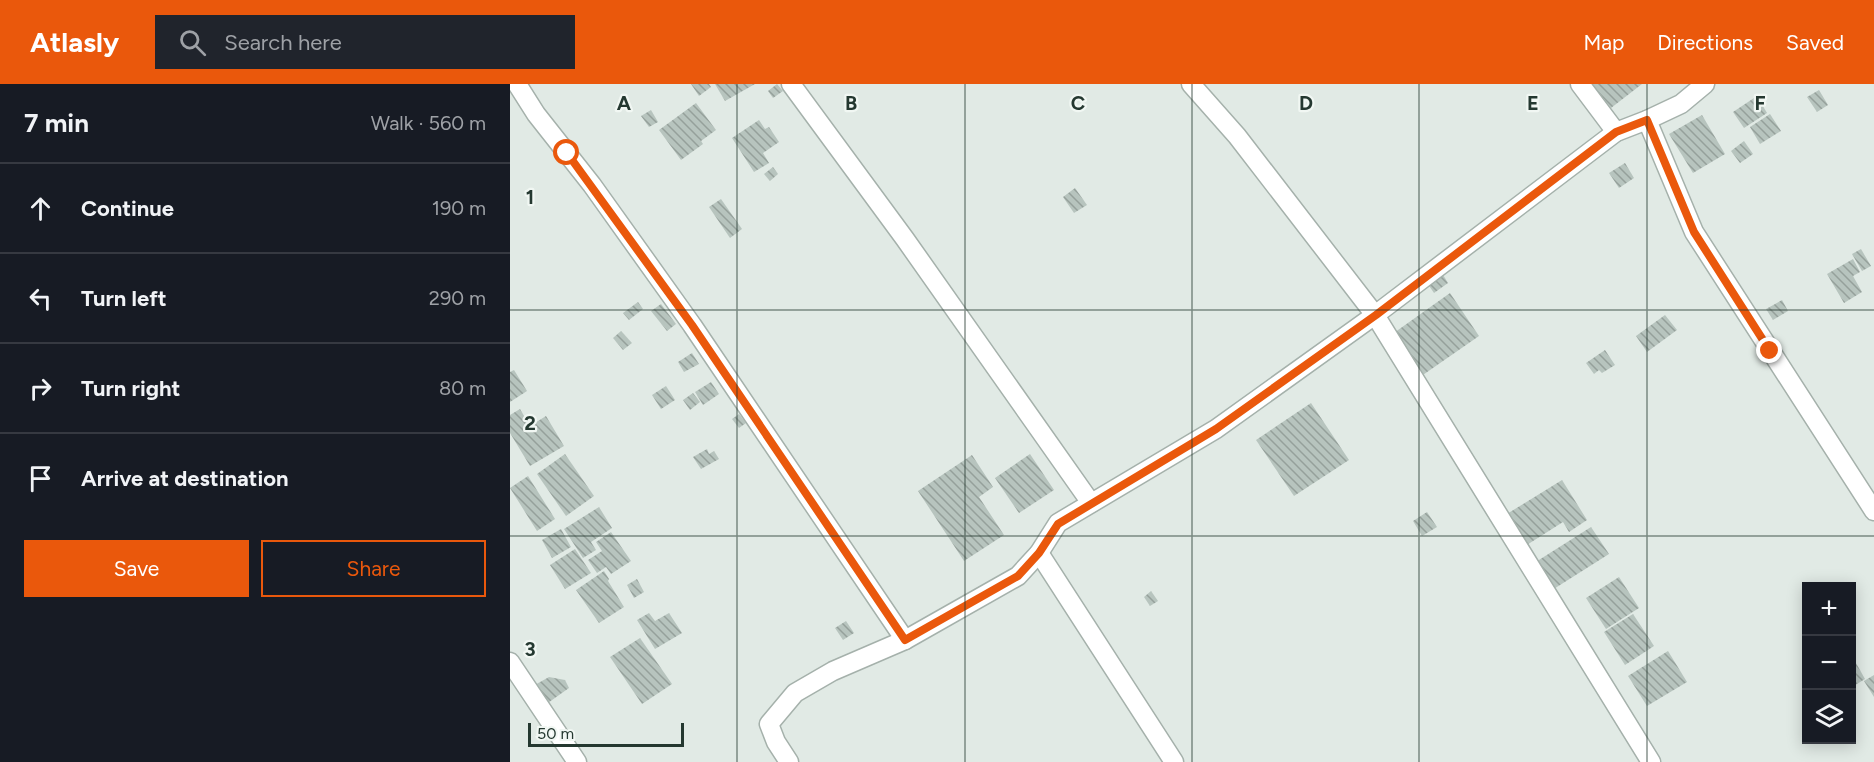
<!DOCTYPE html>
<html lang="en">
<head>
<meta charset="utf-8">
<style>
	:root { --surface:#171b24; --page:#20242c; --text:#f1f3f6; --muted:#9ea1a6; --line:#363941; --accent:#ea580c }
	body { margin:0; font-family:Figtree,sans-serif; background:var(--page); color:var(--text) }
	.controls { position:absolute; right:18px; bottom:18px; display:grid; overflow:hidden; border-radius:0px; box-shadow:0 3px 15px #0003 }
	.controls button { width:54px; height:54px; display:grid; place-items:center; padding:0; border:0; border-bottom:2px solid var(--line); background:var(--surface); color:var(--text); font:30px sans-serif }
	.scale { position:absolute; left:18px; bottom:15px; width:156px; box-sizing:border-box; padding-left:6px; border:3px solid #243830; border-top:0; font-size:16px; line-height:21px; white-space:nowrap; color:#243830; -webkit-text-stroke:4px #f1f7f3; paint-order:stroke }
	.stop { position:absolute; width:18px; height:18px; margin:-14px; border:4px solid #ea580c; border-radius:50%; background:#fff }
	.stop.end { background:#ea580c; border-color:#fff; box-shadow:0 2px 6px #0008 }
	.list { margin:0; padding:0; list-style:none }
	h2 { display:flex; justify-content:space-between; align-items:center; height:78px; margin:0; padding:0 24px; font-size:26px }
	h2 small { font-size:20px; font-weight:400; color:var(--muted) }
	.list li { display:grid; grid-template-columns:39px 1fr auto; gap:18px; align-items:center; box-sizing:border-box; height:90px; padding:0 24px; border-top:2px solid var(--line) }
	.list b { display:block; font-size:22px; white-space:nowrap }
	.list em { font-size:20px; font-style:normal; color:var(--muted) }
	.actions { display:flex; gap:12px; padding:18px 24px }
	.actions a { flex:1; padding:14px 0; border:2px solid var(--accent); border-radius:0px; text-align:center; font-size:21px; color:var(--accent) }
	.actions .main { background:var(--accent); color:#fff }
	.icon { flex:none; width:33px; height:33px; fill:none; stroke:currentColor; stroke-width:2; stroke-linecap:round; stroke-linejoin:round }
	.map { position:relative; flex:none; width:1364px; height:678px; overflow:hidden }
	header { display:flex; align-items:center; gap:36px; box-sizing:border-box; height:84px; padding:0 30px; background:var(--accent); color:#fff }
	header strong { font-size:28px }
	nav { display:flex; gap:33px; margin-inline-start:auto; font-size:21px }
	.search { width:420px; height:54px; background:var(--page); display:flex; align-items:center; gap:15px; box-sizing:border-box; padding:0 21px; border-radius:0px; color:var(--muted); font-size:22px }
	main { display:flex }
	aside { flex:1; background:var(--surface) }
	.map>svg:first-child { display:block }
</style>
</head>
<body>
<header>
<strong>Atlasly</strong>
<div class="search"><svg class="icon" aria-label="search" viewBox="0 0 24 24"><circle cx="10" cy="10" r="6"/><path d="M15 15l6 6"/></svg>Search here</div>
<nav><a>Map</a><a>Directions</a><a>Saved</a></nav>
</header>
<main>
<aside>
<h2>7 min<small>Walk · 560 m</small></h2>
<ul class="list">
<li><svg class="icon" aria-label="ahead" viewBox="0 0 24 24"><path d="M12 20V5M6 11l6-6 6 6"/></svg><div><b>Continue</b></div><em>190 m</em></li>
<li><svg class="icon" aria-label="left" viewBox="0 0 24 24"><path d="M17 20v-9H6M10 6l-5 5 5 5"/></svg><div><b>Turn left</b></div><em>290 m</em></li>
<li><svg class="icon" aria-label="right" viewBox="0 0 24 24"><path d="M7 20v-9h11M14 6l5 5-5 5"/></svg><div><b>Turn right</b></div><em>80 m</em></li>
<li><svg class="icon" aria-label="arrive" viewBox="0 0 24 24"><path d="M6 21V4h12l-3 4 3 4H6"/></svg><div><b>Arrive at destination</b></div></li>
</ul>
<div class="actions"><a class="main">Save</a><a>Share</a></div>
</aside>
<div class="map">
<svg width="1364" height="678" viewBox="0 0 1364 678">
	<defs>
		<pattern id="building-back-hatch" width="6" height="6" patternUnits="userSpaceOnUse" patternTransform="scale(1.5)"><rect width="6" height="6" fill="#b7c4be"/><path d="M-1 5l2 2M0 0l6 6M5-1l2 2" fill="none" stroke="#95a09b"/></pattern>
	</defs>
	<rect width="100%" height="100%" fill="#e1eae5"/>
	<g fill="url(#building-back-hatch)">
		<polygon points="181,0 199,0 201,3 189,12"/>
		<polygon points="205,0 245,0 215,17"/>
		<polygon points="267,0 273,7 263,14 258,7"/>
		<polygon points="1082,0 1132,0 1101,24"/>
		<polygon points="1309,6 1318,21 1307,28 1297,13"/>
		<polygon points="1247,12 1257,29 1234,44 1223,28"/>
		<polygon points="186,19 206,46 191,57 193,60 171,76 149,46"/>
		<polygon points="141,26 148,38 139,43 131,32"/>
		<polygon points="1260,30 1271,47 1250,60 1240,43"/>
		<polygon points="1192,31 1215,70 1183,89 1159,50"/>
		<polygon points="249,36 255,45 259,43 269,58 253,69 259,79 244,88 222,54"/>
		<polygon points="1234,57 1243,70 1230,79 1221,67"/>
		<polygon points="1115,79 1124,94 1109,104 1099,89"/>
		<polygon points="263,83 268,90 260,97 254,90"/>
		<polygon points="565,104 577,121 564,129 553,113"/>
		<polygon points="211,115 232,145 220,154 199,123"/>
		<polygon points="1351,165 1361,182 1352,187 1342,170"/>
		<polygon points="1343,175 1350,188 1343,192 1352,208 1334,219 1317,190"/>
		<polygon points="930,186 938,199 924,209 915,196"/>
		<polygon points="940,209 969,252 910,293 881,251"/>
		<polygon points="1272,216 1278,227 1263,236 1256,225"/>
		<polygon points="128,218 133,225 119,236 113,229"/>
		<polygon points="151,220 166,240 157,247 141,227"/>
		<polygon points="1155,231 1167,246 1137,268 1126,252"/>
		<polygon points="111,247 122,259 113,266 103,254"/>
		<polygon points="1095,266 1105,281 1092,289 1089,286 1084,290 1076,279"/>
		<polygon points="182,269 189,280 174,288 168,278"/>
		<polygon points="4,286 17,307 0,318 0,288"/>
		<polygon points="201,298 209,310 193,321 185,308"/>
		<polygon points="156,302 165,316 151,325 142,311"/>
		<polygon points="183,309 190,318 180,326 173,316"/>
		<polygon points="801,319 839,376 784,412 746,356"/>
		<polygon points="10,325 20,342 36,332 54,362 20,382 0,349 0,331"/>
		<polygon points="229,330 236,339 229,344 222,335"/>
		<polygon points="197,365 199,370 204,367 209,375 191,385 183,373"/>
		<polygon points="55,370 84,412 56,432 27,390"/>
		<polygon points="520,370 544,406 509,429 485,394"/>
		<polygon points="462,371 483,403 469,413 494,451 454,477 408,407"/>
		<polygon points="18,392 45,435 27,447 0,404"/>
		<polygon points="1052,396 1077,436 1059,448 1053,438 1012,464 992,433"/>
		<polygon points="89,423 102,444 81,458 86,466 73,474 54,445"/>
		<polygon points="917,428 927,443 912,452 903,437"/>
		<polygon points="1081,443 1099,470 1039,508 1021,481"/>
		<polygon points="51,445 61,463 42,474 32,456"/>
		<polygon points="101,448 121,477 101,490 96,483 87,489 78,476 92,467 86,458"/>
		<polygon points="65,465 81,489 55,505 40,481"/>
		<polygon points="94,487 99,495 98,497 114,523 89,539 66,506"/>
		<polygon points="1109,493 1129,524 1096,545 1076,514"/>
		<polygon points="127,495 134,508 124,514 117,501"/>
		<polygon points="641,507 648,517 640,522 634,513"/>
		<polygon points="139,529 145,537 159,529 172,549 145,565 127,536"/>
		<polygon points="1123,530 1144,562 1115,581 1094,548"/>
		<polygon points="336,537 344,549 333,556 325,544"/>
		<polygon points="130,554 162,600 132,620 100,573"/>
		<polygon points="1158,567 1177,598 1137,622 1118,592"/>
		<polygon points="1342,572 1355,595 1342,603"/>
		<polygon points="1364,591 1364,613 1354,597"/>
		<polygon points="39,593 55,596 59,604 35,621 23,602"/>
	</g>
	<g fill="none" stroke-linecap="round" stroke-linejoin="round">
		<defs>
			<g id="minor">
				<polyline points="7,0 26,30 82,101 182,241 395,556"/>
				<polyline points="281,0 395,155 581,419"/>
				<polyline points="681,0 727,52 865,231 1141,678"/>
				<polyline points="1070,0 1106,48"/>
				<polyline points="1137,36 1184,148 1364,427"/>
				<polyline points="529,469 664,678"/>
				<polyline points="0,578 67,678"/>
				<polyline points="279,678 266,658 259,640 285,609 323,587 395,556 508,492 529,469 548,439 706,345 865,231 1106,48 1137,36 1171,20 1195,0"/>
			</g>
		</defs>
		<use href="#minor" stroke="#a5b1ab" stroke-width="21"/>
		<use href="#minor" stroke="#fff" stroke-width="18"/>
	</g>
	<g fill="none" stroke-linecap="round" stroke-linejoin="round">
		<polyline stroke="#ea580c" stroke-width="8" points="57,69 182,241 395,556 508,492 529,469 548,440 706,345 866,231 1106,48 1137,36 1184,148 1260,267"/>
	</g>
	<path fill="none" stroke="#243830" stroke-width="1.5" stroke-opacity="0.55" d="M227,0V678M455,0V678M682,0V678M909,0V678M1137,0V678M0,226H1364M0,452H1364"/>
	<g font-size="20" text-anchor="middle" font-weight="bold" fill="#243830" stroke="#f1f7f3" stroke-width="4.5" stroke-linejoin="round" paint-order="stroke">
		<text x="114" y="26">A</text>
		<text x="341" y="26">B</text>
		<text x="568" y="26">C</text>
		<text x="796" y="26">D</text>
		<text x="1023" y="26">E</text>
		<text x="1250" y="26">F</text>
		<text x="20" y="120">1</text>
		<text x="20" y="346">2</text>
		<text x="20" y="572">3</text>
	</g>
</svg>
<div class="controls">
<button>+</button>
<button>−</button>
<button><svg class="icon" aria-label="layers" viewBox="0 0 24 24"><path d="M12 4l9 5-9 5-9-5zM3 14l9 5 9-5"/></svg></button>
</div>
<div class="scale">50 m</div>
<div class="stop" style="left:57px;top:69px"></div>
<div class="stop end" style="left:1260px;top:267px"></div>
</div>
</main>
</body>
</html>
